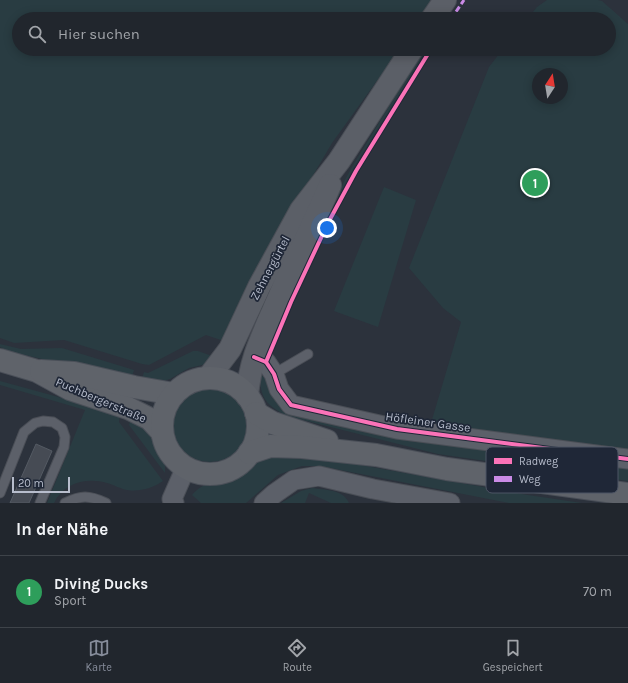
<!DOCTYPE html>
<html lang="de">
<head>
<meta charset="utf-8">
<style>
	:root { --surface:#21262d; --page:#292e35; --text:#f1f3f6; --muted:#a2a5aa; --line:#3e4349; --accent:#868c9a }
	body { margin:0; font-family:Karla,sans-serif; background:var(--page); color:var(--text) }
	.compass { position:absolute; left:532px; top:68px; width:36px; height:36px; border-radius:50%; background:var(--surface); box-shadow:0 2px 10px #0003; rotate:12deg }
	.scale { position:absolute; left:12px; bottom:10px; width:58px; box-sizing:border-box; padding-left:4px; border:2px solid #b7bdcc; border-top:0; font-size:11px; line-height:14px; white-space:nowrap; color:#b7bdcc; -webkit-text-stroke:3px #1f2737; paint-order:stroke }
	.you { position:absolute; left:327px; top:228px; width:14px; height:14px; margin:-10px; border:3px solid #fff; border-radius:50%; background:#1a73e8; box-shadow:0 0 0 6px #1a73e833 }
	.badge { display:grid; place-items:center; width:26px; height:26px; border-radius:50%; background:var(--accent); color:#fff; font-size:13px; font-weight:700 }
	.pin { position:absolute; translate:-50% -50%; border:2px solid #fff; box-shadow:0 1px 4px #0006 }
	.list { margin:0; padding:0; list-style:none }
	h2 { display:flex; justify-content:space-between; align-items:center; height:52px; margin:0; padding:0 16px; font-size:17px }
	h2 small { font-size:13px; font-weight:400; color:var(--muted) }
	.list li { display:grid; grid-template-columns:26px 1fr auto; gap:12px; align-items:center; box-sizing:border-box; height:72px; padding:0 16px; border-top:1px solid var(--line) }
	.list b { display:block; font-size:15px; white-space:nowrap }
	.list p { margin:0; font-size:13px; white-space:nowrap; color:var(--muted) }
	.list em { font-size:13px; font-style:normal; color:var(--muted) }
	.icon { flex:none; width:22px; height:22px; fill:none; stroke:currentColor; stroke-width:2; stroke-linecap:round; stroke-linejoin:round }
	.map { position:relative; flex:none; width:628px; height:503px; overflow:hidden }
	.search { position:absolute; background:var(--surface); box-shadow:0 2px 10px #0003; left:12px; right:12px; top:12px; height:44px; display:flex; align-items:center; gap:10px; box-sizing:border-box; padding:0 14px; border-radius:22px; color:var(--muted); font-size:15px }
	.sheet { height:124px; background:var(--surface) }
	nav { display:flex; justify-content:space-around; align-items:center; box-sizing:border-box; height:56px; border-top:1px solid var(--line); background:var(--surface); font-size:11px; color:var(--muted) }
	nav a { display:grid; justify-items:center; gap:2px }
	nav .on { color:var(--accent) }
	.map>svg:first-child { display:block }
</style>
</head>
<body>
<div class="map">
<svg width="628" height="503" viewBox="0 0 628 503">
	<rect width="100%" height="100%" fill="#2c323c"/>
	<g fill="#293c42" fill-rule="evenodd">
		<polygon points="0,0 432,0 420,19 19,19 19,49 400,49 332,143 295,206 227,342 206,335 149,365 142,364 64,340 14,343 0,338"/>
		<path d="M547,0H598L602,1L628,24V453L431,423L461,322L443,308L409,268L489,67L503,49H609V19H527L537,7ZM538,74H562V98H538Z"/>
		<polygon points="424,49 427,49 353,169 326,221 323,220 352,167"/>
		<polygon points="384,187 416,200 378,327 334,311"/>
		<polygon points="0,344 21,349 62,348 134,370 131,379 11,352 0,347"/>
		<polygon points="193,351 198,351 215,357 207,364 189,368 170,379 157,383 141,382 144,372 148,373"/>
		<path d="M260,375L264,376L280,403L628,467V481L597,477L438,454L287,416C266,405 260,398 260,375Z"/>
		<path d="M0,381L62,398L63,396L120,414L119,422L163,481C153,488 140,492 127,490C121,489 114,485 107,483C87,477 63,483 54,503H47L85,410L0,385Z"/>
		<circle cx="210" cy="425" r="37"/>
		<polygon points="131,418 148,432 156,448 165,461 165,473 129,425"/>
		<path d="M272,455L310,456L528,495L582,503H509L320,466H302L278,475L246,503H201L192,495C208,477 216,486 235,478C245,474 251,464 260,459C264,457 269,456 272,455Z"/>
		<path d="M312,488C325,490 343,489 349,503H331L309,493L305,503H281L301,491Z"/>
	</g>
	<polygon fill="#464b54" stroke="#545a63" points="36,444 52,451 29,503 10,503"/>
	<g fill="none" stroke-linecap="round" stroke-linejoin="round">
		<defs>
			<g id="lane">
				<polyline points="274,374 308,354"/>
				<polyline points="0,493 24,432 35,423 43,421 53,422 62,428 65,437 64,447 40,503"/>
				<path d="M65,503C81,495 89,495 106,503"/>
			</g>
			<g id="street">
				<polyline points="254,357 266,362 274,374 279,389 291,405 397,429 628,459"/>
				<polyline points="174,503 172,499 186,467"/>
				<polyline points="264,503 274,494 294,480 319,476 373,489 450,503"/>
			</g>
			<g id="secondary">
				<polyline points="432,19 445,0"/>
				<polyline points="208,378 230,349 259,287 301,210 339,161 412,49"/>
				<path d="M247,396C250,362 260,341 273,311C291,269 312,228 330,185"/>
			</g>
			<g id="primary">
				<polyline points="0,360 37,371 70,389 128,408 150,419 162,432"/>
				<polyline points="41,371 74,373 134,387 174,394"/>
				<circle cx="210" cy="426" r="48"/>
				<polyline points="256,413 273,423 327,441"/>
				<polyline points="249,453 270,446 302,447 376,455 447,469 628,494"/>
			</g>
		</defs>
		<use href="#lane" stroke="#4a4e56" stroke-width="11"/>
		<use href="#street" stroke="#4a4e56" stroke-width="21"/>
		<use href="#secondary" stroke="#4a4e56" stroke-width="24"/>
		<use href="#primary" stroke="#4a4f58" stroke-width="24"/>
		<use href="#lane" stroke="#5c6069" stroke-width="9"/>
		<use href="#street" stroke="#5c6069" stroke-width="19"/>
		<use href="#secondary" stroke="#5b5f67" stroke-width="22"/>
		<use href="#primary" stroke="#5f636a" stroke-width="22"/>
		<polyline stroke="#ca8be6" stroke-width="3" stroke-dasharray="6 3" stroke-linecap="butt" points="451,19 464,0"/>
		<defs>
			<g id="cycleway">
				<polyline points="254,357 266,362 274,374 279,389 291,405 397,429 628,459"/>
				<polyline points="266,362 291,302 328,223 356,171 431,49"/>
			</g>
		</defs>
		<use href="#cycleway" stroke="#1f2737" stroke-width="6"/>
		<use href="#cycleway" stroke="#fb73b8" stroke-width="4"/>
	</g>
	<g text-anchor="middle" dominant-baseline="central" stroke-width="3.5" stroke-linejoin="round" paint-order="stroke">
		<g font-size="12" fill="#b7bdcc" stroke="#1f2737">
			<text transform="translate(270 268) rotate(-62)">Zehnergürtel</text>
			<text transform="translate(101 400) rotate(23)">Puchbergerstraße</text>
			<text transform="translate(428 422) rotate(8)">Höfleiner Gasse</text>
		</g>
	</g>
	<rect x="486" y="447" width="132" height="46" rx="6" fill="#1f2737" stroke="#4d5464" stroke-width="1"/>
	<rect x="494" y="458" width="18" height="6" fill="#fb73b8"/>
	<rect x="494" y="476" width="18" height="6" fill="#ca8be6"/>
	<g font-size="11" fill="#b7bdcc">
		<text x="519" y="465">Radweg</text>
		<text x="519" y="483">Weg</text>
	</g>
</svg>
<svg class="compass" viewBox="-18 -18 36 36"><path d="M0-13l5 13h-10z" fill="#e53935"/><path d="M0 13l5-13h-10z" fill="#a2a5aa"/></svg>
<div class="scale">20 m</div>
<div class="you"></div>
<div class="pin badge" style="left:535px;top:183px;background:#2e9e5b">1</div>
<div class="search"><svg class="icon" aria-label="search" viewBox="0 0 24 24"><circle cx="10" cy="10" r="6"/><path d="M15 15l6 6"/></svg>Hier suchen</div>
</div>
<section class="sheet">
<h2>In der Nähe<small></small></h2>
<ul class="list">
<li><span class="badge" style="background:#2e9e5b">1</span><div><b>Diving Ducks</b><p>Sport</p></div><em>70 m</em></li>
</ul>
</section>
<nav>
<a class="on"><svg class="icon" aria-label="map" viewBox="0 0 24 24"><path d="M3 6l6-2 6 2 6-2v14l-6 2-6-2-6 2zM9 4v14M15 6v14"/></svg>Karte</a>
<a><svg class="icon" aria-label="directions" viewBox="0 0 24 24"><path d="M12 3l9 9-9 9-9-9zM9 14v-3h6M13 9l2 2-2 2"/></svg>Route</a>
<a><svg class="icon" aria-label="saved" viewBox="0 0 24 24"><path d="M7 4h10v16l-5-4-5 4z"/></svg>Gespeichert</a>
</nav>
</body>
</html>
